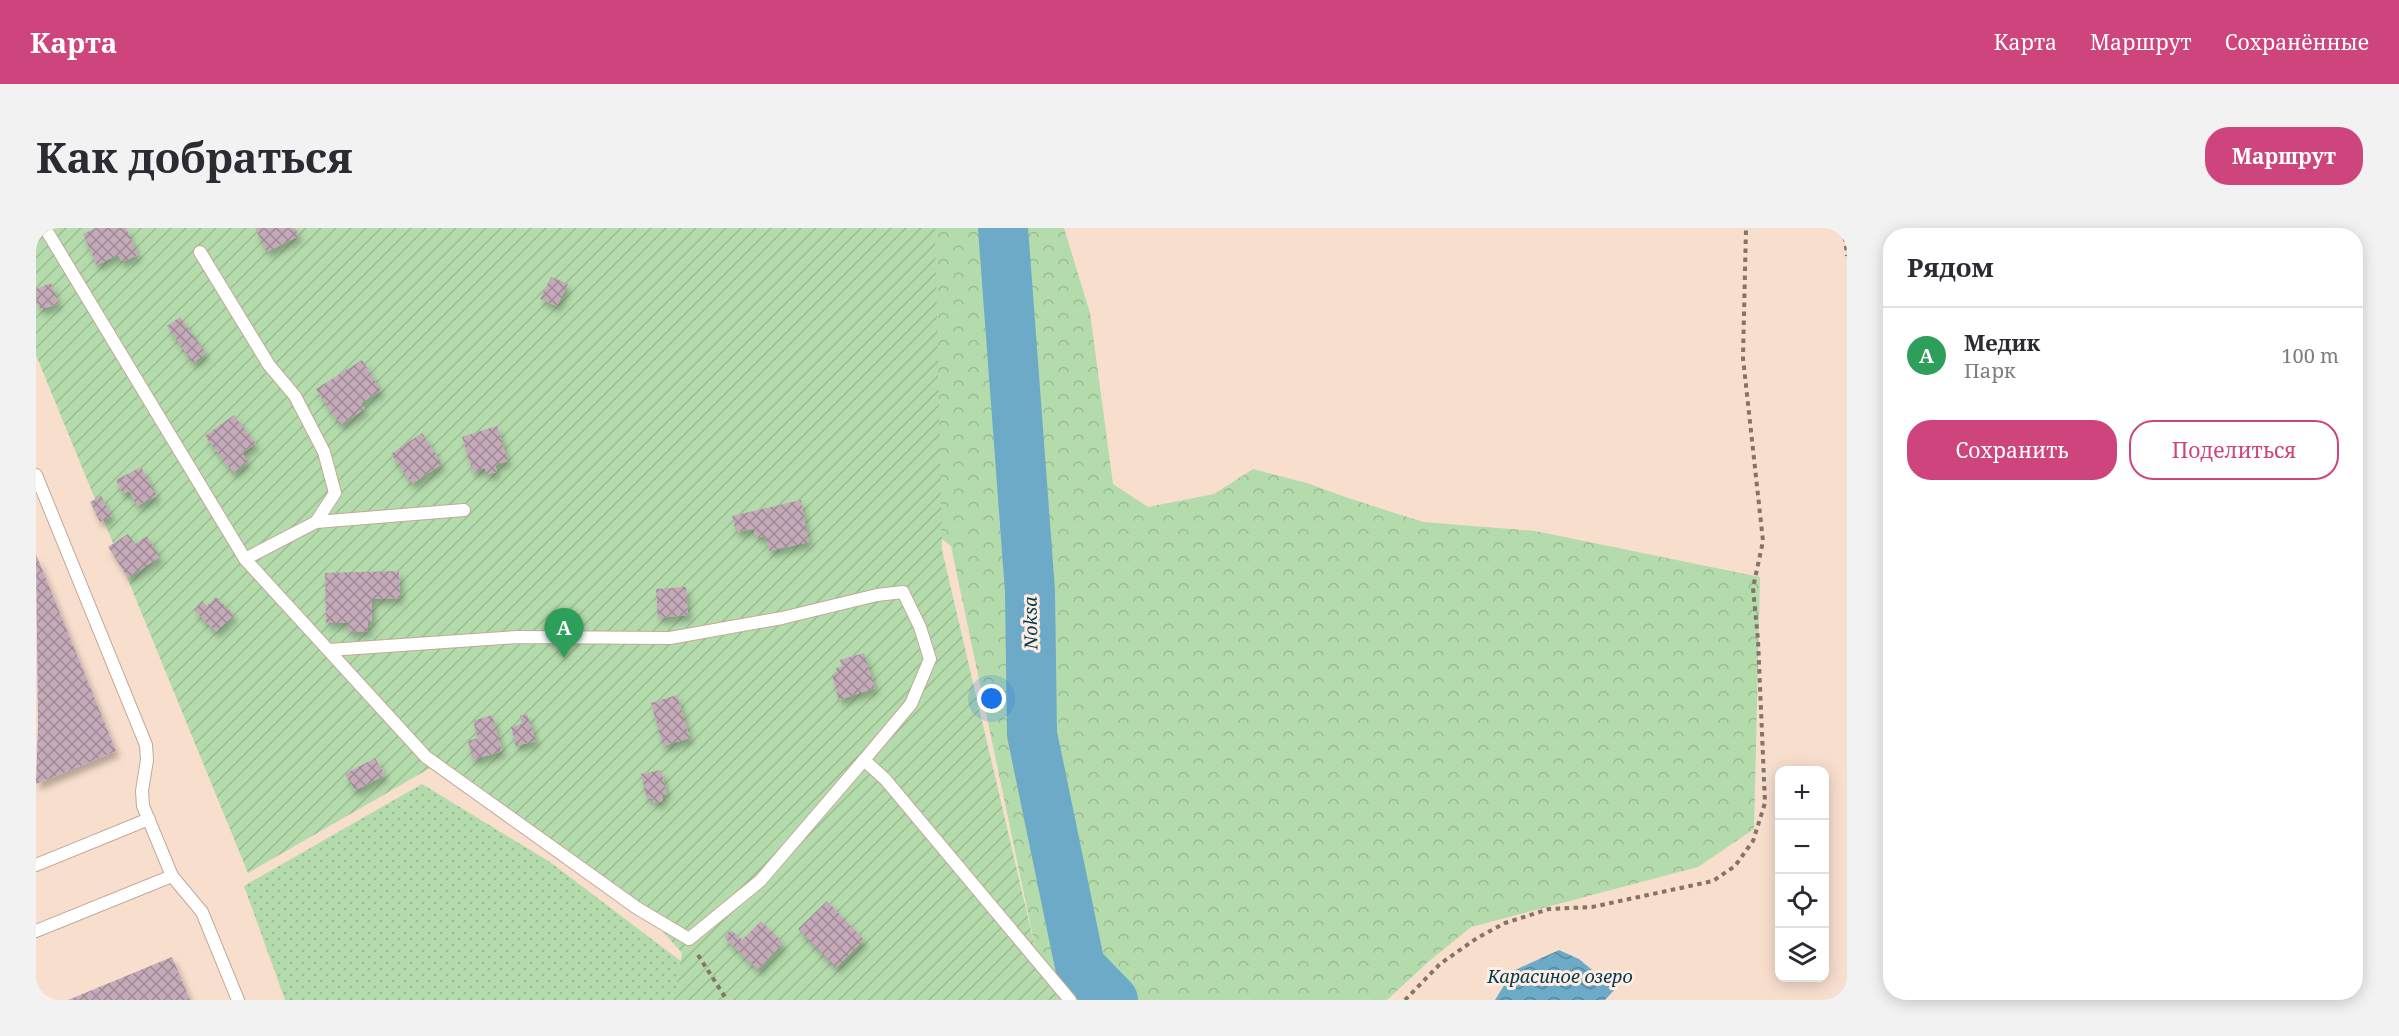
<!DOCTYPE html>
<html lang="ru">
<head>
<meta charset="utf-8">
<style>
	:root { --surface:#fff; --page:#f2f2f3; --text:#2b2b33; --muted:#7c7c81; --line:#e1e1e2; --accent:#ce447d }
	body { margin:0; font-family:"Noto Serif",serif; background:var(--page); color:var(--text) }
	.controls { position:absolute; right:18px; bottom:18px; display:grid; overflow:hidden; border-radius:12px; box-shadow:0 3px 15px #0003 }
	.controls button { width:54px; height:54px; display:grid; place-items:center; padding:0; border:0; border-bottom:2px solid var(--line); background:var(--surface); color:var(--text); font:30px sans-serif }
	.you { position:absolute; left:956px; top:471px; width:21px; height:21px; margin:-15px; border:4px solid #fff; border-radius:50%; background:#1a73e8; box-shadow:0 0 0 9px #1a73e833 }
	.badge { display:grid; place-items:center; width:39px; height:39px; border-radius:50%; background:var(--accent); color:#fff; font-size:20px; font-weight:700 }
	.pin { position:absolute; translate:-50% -50px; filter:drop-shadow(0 2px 3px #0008) }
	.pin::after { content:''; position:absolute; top:32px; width:21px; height:18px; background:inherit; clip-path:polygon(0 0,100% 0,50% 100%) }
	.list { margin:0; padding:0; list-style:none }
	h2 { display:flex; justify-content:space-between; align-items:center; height:78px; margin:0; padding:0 24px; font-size:26px }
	h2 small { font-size:20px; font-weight:400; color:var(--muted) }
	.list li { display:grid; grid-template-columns:39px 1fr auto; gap:18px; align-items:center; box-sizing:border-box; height:96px; padding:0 24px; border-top:2px solid var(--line) }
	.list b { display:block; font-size:22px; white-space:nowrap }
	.list p { margin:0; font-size:20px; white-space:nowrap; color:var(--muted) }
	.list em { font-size:20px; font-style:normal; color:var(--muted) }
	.actions { display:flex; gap:12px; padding:18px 24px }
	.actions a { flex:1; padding:14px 0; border:2px solid var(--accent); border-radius:24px; text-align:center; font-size:21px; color:var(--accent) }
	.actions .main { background:var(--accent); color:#fff }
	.icon { flex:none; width:33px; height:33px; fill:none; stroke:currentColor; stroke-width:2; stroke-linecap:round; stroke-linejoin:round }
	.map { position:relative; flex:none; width:1811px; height:772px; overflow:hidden; border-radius:24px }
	header { display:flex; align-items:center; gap:36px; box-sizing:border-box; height:84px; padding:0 30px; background:var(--accent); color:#fff }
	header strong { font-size:28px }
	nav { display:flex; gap:33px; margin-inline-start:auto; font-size:21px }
	.intro { display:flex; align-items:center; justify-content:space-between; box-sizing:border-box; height:144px; padding:0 36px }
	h1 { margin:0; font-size:42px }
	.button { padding:15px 27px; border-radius:24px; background:var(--accent); color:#fff; font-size:21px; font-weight:700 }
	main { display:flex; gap:36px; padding:0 36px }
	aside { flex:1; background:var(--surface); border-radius:24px; box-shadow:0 3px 15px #0003 }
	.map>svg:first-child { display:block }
</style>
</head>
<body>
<header>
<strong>Карта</strong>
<nav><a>Карта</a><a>Маршрут</a><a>Сохранённые</a></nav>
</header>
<div class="intro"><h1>Как добраться</h1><a class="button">Маршрут</a></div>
<main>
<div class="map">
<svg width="1811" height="772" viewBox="0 0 1811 772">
	<defs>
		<pattern id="grass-dots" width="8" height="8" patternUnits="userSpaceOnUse" patternTransform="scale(1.5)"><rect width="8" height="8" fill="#b4dbac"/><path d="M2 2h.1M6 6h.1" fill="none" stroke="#9bbb93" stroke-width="1.8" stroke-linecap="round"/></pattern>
		<pattern id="forest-crowns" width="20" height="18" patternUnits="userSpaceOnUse" patternTransform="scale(1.5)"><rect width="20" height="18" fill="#b4dbac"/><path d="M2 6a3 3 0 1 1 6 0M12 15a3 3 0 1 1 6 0" fill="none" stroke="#9bbb93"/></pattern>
		<pattern id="garden-furrows" width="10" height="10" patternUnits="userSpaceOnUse" patternTransform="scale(1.5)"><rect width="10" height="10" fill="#b4dbac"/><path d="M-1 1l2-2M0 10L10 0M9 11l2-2" fill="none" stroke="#9bbb93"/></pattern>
		<pattern id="water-waves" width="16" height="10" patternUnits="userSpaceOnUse" patternTransform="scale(1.5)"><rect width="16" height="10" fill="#6caac7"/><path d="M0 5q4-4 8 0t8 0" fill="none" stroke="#598aa1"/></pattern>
		<pattern id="building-cross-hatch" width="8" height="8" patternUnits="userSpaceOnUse" patternTransform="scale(1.5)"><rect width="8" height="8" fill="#c4a9b9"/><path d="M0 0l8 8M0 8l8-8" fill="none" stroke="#9f8995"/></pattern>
		<filter id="shadow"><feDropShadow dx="3.5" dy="6" stdDeviation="3" flood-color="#0004"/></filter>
	</defs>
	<rect width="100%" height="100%" fill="#f8decd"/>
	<polygon fill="url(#grass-dots)" points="386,556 514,634 696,772 249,772 208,658"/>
	<polygon fill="url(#forest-crowns)" points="326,0 1028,0 1054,85 1077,256 1112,279 1178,266 1217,241 1271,255 1312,270 1387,294 1499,303 1724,349 1718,601 1662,639 1435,699 1392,734 1351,772 1038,772 1001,728 915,318 873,286"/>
	<polygon fill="url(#garden-furrows)" points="0,0 899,0 906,322 1001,728 1038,772 638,772 646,725 613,688 396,539 212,645 0,127"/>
	<polygon fill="url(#water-waves)" points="1523,722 1543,731 1579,761 1569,772 1459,772 1477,743"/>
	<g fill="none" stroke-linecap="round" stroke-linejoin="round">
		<polyline stroke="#6caac7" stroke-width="50" points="967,0 994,363 996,506 1044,738 1077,772"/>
	</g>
	<g fill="url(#building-cross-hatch)" filter="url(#shadow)">
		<polygon points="60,0 90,0 102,27 86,34 82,27 61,37 47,6"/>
		<polygon points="219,0 259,0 263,8 231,24"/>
		<polygon points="515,49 532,56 521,78 504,71"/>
		<polygon points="15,55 23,75 5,82 0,71 0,61"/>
		<polygon points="144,89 170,125 157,135 131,98"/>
		<polygon points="326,132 345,162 325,175 329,181 304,197 280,161"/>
		<polygon points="198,187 220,216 206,225 212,233 197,245 169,208"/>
		<polygon points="461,198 472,233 459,237 461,244 451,247 449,240 437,244 426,209"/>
		<polygon points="386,205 406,236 376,256 355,226"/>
		<polygon points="105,239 121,268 101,278 93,263 87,266 80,252"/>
		<polygon points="65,268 76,288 64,294 54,274"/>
		<polygon points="765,272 773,314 733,323 729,308 723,310 719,307 718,301 700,304 696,288"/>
		<polygon points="92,306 99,316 111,308 124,329 92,350 72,319"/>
		<polygon points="0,326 80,523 0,556 2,497"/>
		<polygon points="363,343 364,370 336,371 336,394 332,394 332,403 312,404 312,395 290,395 289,345"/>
		<polygon points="650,359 652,387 622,390 620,361"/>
		<polygon points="180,369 198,387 180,404 158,382 166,373 171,378"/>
		<polygon points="828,425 839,460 803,472 796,447 802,446 800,440 806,438 804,432"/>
		<polygon points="641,467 654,510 627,518 615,475"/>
		<polygon points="491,486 500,513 480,518 475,499 486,496 484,488"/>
		<polygon points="456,487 466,523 437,532 432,513 442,510 437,493"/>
		<polygon points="339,530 349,547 319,563 309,546"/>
		<polygon points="625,542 631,566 626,567 627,573 618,575 617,570 611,571 605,546"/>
		<polygon points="791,673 828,712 800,740 762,701"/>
		<polygon points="725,693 747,715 722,742 688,709 695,702 706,712"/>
		<polygon points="136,729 154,772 32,772"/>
	</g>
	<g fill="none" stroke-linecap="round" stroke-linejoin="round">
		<defs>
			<g id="service">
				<polyline points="9,0 209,331 390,529 601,680 653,711 724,653 828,532 849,551 1034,772"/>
				<polyline points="164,24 233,137 259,168 288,224 299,265 280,294 209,331"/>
				<polyline points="0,247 110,517 111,532 106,563 107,578 136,648 166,684 202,772"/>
				<polyline points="280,294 428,282"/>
				<polyline points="293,422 481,409 634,410 746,390 841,367 867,364 884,399 894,431 875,476 828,532"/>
				<polyline points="0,637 113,591"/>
				<polyline points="0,703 136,648"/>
			</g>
		</defs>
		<use href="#service" stroke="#c3a999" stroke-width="14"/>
		<g stroke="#857368" stroke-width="4" stroke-dasharray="4.5 4.5" stroke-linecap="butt">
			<polyline points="1808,0 1811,28"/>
			<polyline points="662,727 691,772"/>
			<polyline points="1369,772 1404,736 1441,710 1469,695 1513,681 1556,679 1677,653 1699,638 1717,613 1729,575 1722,412 1717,360 1727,313 1707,130 1710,0"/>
		</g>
		<use href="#service" stroke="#fff" stroke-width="12"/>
	</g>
	<g text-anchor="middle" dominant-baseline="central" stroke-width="6" stroke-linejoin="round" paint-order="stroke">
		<g font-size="18" font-style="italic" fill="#023a4f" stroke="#feede3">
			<text transform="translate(994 395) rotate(-91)">Noksa</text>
			<text x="1524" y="748">Карасиное озеро</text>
		</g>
	</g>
</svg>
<div class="controls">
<button>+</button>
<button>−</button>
<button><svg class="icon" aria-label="locate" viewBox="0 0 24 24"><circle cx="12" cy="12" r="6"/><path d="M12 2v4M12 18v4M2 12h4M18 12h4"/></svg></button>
<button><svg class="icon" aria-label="layers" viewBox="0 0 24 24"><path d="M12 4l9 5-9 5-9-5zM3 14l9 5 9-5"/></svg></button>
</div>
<div class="you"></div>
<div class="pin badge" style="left:528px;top:430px;background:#2e9e5b">A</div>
</div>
<aside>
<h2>Рядом<small></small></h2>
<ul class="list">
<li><span class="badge" style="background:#2e9e5b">A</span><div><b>Медик</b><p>Парк</p></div><em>100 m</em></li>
</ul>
<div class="actions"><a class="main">Сохранить</a><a>Поделиться</a></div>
</aside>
</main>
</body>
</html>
